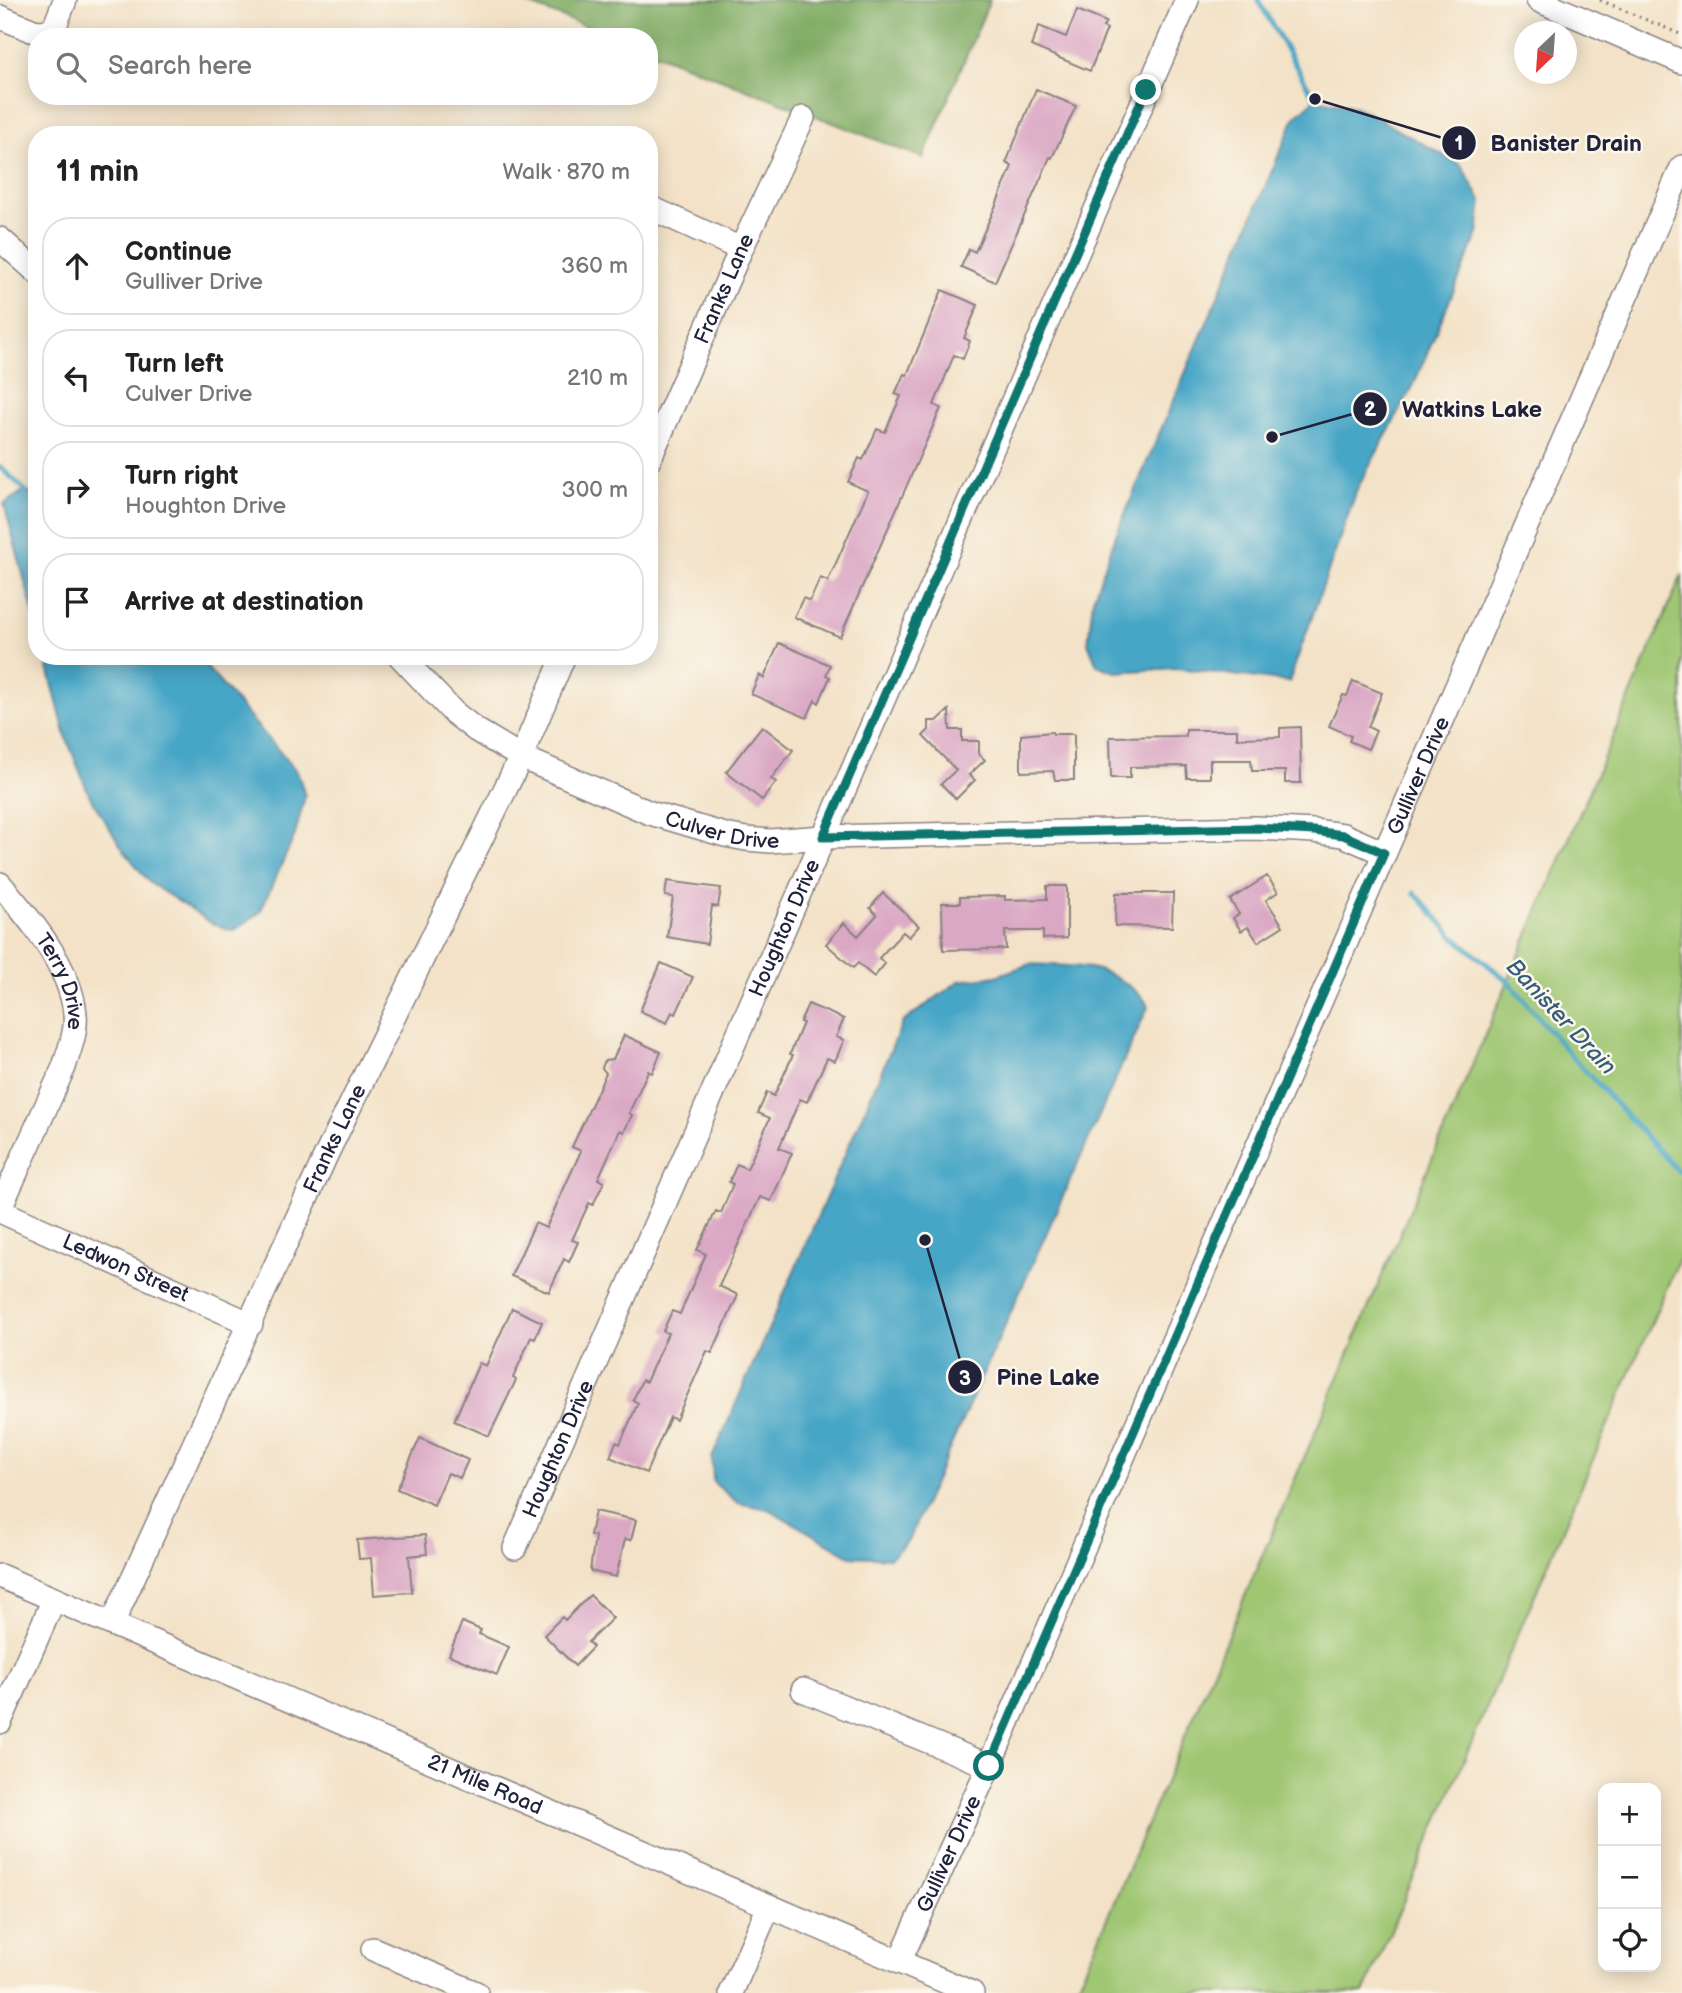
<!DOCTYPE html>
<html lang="en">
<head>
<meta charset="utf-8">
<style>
	:root { --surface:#fff; --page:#f2f2f2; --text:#222; --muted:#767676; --line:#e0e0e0 }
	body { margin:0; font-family:"Balsamiq Sans",sans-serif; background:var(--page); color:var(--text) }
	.controls { position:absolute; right:21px; bottom:21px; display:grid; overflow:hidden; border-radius:14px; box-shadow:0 4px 18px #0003 }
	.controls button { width:63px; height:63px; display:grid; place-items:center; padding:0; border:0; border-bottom:2px solid var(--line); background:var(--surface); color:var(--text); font:35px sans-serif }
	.compass { position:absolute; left:1514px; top:21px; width:63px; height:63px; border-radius:50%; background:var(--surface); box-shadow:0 4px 18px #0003; rotate:205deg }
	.stop { position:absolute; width:21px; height:21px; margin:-16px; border:5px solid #0f766e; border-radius:50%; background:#fff }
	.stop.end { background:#0f766e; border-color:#fff; box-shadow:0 2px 7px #0008 }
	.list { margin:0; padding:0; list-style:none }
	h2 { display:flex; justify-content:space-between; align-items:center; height:91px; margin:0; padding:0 28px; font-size:30px }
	h2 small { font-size:23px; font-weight:400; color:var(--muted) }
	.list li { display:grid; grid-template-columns:46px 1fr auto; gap:21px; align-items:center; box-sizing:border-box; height:98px; margin:0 14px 14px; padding:0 14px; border:2px solid var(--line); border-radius:28px }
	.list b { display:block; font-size:26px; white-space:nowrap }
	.list p { margin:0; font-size:23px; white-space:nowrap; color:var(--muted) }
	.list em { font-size:23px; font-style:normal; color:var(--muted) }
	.icon { flex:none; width:38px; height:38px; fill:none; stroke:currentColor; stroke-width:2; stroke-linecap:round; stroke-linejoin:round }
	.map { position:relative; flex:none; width:1682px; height:1993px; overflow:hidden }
	.search { position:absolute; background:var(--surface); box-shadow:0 4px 18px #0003; left:28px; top:28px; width:630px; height:77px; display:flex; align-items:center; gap:18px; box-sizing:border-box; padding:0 24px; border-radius:28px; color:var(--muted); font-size:26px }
	.panel { position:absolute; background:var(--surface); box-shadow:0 4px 18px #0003; left:28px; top:126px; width:630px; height:539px; border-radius:28px }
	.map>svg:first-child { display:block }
</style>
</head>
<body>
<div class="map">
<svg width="1682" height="1993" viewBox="0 0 1682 1993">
	<rect width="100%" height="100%" fill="#fbf7ec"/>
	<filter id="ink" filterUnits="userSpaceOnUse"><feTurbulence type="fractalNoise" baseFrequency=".0143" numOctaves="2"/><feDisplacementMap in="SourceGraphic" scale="14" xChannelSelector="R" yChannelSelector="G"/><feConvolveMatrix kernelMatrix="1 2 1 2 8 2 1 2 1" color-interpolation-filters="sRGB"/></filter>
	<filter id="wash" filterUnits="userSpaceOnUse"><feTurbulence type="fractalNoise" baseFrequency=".00686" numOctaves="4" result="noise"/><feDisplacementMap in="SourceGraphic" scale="28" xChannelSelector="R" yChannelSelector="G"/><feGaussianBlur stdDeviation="1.57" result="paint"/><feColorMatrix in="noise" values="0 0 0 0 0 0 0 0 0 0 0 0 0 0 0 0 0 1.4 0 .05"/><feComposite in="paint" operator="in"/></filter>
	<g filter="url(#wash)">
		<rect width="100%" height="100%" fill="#f3e2c7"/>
		<polygon fill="#9fc672" stroke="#607456" stroke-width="2" points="1682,575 1682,1252 1364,1993 1095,1993 1078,1986"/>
		<polygon fill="#7fab64" stroke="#506650" stroke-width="2" points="518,0 990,0 923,158 649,51 649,37 613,37"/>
		<g fill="#47a6c6" stroke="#346480" stroke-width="2">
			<polygon points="1315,99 1357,107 1461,165 1482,202 1478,234 1413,386 1358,487 1289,682 1177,668 1115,672 1097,665 1088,643 1093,599 1117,532 1295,117"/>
			<polygon points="25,490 37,498 37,626 4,504"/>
			<polygon points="45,656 197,656 298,773 305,796 295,835 260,912 234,931 213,924 150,883 124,851 90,797 66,737"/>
			<path d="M1030,964C1050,965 1071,965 1090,968C1108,971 1143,991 1148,1007L908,1541L890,1558L850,1556L768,1509L738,1503L713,1482L712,1458L903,1022L959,981L996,976Z"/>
		</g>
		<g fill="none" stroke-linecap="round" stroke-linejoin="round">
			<g stroke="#47a6c6" stroke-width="5">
				<polyline points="1258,0 1315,99"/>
				<polyline points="0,467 25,490"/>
				<polyline points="1414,892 1454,937 1509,982 1566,1050 1678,1171"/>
			</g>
		</g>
		<g id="blocks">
			<g fill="#daa7c4">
				<polygon points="1077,10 1106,22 1103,27 1107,29 1090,71 1031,46 1039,26 1066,37"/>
				<polygon points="1036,89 1076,106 1052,158 1050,157 995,282 961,267 969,249 975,252 996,205 1012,166 1006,163"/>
				<polygon points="942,290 978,305 964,338 970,341 963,359 954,355 934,405 941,408 840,637 794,617 803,598 810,601 820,578 828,581 868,491 848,482 859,458 863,460 877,429 885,432 901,396 895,394 904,374 907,375"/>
				<polygon points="779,643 830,665 826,675 830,677 819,703 815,700 807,718 751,694 759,675 764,678"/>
				<polygon points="1353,681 1382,693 1368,727 1376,731 1368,749 1349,741 1351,736 1329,726 1343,695 1347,696"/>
				<polygon points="949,710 950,730 962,730 962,741 979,741 979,754 985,760 969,775 975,780 956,799 941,784 956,770 923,736 929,730 929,721 937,721"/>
				<polygon points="762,726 793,750 771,779 776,782 762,800 726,772"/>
				<polygon points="1300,727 1301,783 1285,783 1285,771 1252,771 1251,760 1210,760 1210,778 1187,778 1186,766 1130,767 1130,778 1111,778 1110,737 1186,736 1186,730 1237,730 1237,738 1280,737 1280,728"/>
				<polygon points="1052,732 1053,734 1074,734 1074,780 1055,780 1053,771 1021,772 1021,735"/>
				<polygon points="1267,876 1278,892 1266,900 1283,926 1258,942 1248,927 1241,931 1233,918 1239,914 1230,900"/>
				<polygon points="667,881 721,888 718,907 712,906 707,944 667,937 673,897 665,896"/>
				<polygon points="1047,886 1067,886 1067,938 1043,939 1043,931 1005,931 1006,949 943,950 942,903 960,903 960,897 1005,896 1005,900 1047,899"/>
				<polygon points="883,893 919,926 909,937 903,932 879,958 885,964 874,977 858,963 853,968 826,944 844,923 858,936 877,915 870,908"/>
				<polygon points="1116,893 1173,893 1172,927 1115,926"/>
				<polygon points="661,963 693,977 676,1014 672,1012 667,1023 640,1011"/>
				<polygon points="808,1004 844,1019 836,1037 844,1040 835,1061 827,1058 807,1102 800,1099 779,1148 792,1153 771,1201 760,1197 719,1286 738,1295 712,1353 707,1351 676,1420 670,1417 646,1473 610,1457 616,1442 620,1444 638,1403 633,1400 642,1380 646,1382 668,1333 663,1331 672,1311 680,1314 706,1254 697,1250 716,1211 721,1213 733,1184 729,1182 737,1164 747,1169 770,1118 758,1113 767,1092 774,1096 793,1055 790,1054 803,1023 800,1022"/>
				<polygon points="624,1035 661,1052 652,1073 648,1071 629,1113 632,1115 624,1132 620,1130 598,1179 604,1182 593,1205 589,1203 572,1240 578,1242 569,1262 564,1259 549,1292 511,1276 535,1223 546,1228 581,1151 572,1147 606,1073 602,1068 605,1060 613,1059"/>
				<polygon points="512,1308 542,1322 535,1339 531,1337 513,1378 516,1380 489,1436 454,1421 479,1363 486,1366"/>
				<polygon points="420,1438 468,1460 460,1478 448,1473 434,1505 397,1489"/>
				<polygon points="595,1511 636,1520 631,1540 625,1539 616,1577 590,1571 595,1536 590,1535"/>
				<polygon points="425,1535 427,1554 409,1556 412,1592 374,1595 371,1558 359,1559 357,1540"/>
				<polygon points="590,1595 613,1618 588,1642 593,1647 575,1666 544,1635 562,1617 565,1620"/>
				<polygon points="462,1622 481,1630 479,1634 509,1647 497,1675 449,1655"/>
			</g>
		</g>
	</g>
	<g filter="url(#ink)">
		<use href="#blocks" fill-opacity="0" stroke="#8a8281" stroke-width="2"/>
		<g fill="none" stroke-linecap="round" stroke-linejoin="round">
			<defs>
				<g id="minor">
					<polyline points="1538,0 1682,62"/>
					<polyline points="0,17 36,32 53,31 65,0"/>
					<polyline points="649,207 741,249"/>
					<polyline points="0,239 37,272"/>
					<path id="s1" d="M649,460L741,249L803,118"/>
					<path id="s2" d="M400,656L453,712L476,730L521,757L650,813L725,835L746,839L770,841L823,837L1255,828L1314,831L1343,835L1384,853"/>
					<path id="s3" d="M0,884C30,919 71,967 75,1014C77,1032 69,1050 64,1067L0,1208"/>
					<path id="s4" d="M0,1211L251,1324"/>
					<path id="s5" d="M515,1548L1187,0"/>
					<path id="s6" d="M0,1576L972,1993"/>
					<path id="s7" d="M112,1624L327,1153L521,757L564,656"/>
					<polyline points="803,1690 989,1766"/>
					<polyline points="0,1722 54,1599"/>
					<polyline points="373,1949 476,1993"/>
					<path id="s8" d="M899,1962L989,1766L1682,167"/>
					<polyline points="731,1993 769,1906"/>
				</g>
			</defs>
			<use href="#minor" stroke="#8a8281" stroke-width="26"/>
			<polyline stroke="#8a8281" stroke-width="3.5" stroke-dasharray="2 5" stroke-linecap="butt" points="1600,0 1682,35"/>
			<use href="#minor" stroke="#fff" stroke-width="23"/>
		</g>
	</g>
	<g fill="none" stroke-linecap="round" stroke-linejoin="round" filter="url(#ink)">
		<polyline stroke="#0f766e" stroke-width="9" points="989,1766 1384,853 1343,835 1314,831 1255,828 823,837 1146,90"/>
	</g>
	<g text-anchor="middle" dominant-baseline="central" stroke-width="5" stroke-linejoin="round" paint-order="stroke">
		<g font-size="21" fill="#22223b" stroke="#fbf7ec">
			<text stroke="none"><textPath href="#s1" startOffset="187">Franks Lane</textPath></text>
			<text stroke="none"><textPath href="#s8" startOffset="1295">Gulliver Drive</textPath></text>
			<text stroke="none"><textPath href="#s2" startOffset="374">Culver Drive</textPath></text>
			<text stroke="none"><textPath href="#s5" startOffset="676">Houghton Drive</textPath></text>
			<text stroke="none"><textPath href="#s3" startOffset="117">Terry Drive</textPath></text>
			<text stroke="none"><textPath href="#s7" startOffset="534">Franks Lane</textPath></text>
			<text stroke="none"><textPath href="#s4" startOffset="138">Ledwon Street</textPath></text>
			<text stroke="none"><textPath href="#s5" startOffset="108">Houghton Drive</textPath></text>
			<text stroke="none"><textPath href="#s6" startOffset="528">21 Mile Road</textPath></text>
			<text stroke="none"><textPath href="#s8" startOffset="119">Gulliver Drive</textPath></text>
		</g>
		<g font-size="23" font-style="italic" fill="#335d7a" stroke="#fbf7ec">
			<text transform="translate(1561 1017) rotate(47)">Banister Drain</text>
		</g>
	</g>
	<path fill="none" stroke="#22223b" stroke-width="2.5" d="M1315 99L1459 143M1272 437L1370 409M925 1240L965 1377"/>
	<g fill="#22223b" stroke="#fbf7ec" stroke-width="2.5">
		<circle cx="1315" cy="99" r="7"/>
		<circle cx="1272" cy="437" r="7"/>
		<circle cx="925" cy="1240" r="7"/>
		<circle cx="1459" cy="143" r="18"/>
		<circle cx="1370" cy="409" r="18"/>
		<circle cx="965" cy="1377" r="18"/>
	</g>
	<g font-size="21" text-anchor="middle" font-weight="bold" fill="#fff">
		<text x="1459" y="150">1</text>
		<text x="1370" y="416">2</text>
		<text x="965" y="1385">3</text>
	</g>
	<g font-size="23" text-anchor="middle" font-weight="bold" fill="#22223b" stroke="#fbf7ec" stroke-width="5" stroke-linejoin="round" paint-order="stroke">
		<text x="1566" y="151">Banister Drain</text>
		<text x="1472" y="417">Watkins Lake</text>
		<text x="1048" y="1385">Pine Lake</text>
	</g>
</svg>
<div class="controls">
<button>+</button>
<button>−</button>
<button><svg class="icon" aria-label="locate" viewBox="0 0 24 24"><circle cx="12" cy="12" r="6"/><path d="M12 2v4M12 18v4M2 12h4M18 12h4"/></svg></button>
</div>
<svg class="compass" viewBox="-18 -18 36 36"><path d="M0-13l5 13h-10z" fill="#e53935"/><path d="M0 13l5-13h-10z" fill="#767676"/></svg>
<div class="stop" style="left:989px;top:1766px"></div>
<div class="stop end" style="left:1146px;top:90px"></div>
<div class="search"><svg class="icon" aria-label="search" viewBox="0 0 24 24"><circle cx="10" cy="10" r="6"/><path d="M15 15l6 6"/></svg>Search here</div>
<section class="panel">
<h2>11 min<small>Walk · 870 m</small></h2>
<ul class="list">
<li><svg class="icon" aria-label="ahead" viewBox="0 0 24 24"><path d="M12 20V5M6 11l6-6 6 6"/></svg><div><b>Continue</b><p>Gulliver Drive</p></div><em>360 m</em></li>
<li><svg class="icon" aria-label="left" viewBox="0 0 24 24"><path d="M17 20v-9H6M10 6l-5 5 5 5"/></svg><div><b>Turn left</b><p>Culver Drive</p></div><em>210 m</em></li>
<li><svg class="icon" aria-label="right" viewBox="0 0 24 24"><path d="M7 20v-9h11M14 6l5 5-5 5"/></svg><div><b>Turn right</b><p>Houghton Drive</p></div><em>300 m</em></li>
<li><svg class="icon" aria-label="arrive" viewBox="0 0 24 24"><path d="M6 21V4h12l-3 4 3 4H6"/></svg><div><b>Arrive at destination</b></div></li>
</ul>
</section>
</div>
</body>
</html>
